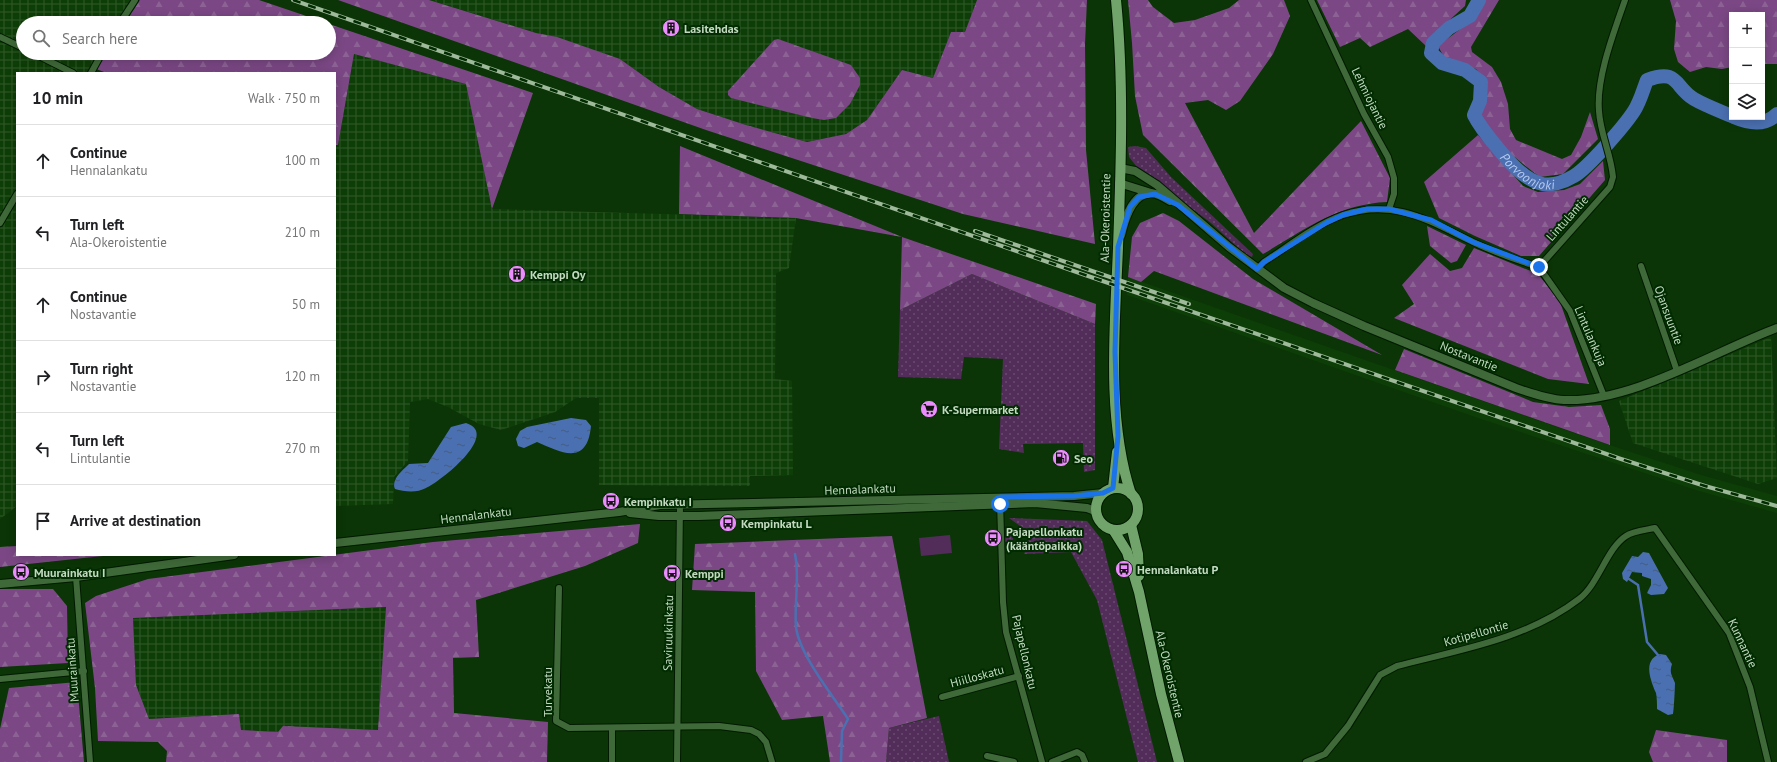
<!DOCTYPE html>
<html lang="en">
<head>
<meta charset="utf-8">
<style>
	:root { --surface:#fff; --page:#f6f6f6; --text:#202124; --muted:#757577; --line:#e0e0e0 }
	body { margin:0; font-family:"PT Sans",sans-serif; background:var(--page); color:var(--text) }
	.controls { position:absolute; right:12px; top:12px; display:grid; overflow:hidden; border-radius:0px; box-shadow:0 2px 10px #0003 }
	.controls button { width:36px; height:36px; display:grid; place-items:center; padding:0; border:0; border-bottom:1px solid var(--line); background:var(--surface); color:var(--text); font:20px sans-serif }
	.stop { position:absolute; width:12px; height:12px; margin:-9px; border:3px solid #1a73e8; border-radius:50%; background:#fff }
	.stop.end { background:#1a73e8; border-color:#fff; box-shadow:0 1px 4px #0008 }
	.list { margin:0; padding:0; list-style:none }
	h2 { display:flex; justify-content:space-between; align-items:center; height:52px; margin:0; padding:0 16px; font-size:17px }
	h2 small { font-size:13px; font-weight:400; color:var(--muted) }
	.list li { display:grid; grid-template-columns:26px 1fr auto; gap:12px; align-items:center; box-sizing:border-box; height:72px; padding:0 16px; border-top:1px solid var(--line) }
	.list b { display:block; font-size:15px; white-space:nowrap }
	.list p { margin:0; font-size:13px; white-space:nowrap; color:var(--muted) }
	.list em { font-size:13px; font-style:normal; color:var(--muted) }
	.icon { flex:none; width:22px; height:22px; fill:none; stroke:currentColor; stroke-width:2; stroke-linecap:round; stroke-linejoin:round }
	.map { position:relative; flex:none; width:1777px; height:762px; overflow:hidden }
	.search { position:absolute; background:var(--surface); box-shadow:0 2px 10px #0003; left:16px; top:16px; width:320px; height:44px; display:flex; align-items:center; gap:10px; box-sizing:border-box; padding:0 14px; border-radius:22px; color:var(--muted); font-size:15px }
	.panel { position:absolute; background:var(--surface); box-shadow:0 2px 10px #0003; left:16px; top:72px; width:320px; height:484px; border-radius:0px }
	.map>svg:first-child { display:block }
</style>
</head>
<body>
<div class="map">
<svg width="1777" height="762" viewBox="0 0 1777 762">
	<defs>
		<pattern id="industrial-grid" width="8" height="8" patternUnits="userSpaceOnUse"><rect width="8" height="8" fill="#0e3e07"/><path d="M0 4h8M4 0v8" fill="none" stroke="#2f5929"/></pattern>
		<pattern id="grass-dots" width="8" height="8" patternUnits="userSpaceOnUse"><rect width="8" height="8" fill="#522d59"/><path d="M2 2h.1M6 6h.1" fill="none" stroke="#694b6f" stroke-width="1.8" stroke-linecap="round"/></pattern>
		<pattern id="forest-firs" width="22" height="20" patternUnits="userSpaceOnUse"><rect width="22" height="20" fill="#7b4885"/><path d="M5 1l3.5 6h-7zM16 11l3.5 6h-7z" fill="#8c6294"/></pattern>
		<pattern id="water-ripples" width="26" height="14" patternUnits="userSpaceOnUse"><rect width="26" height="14" fill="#4b70b1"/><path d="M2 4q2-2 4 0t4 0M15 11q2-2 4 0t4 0" fill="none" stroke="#445d81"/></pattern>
	</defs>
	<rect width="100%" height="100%" fill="#0b3506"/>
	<polygon fill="#0e3e07" points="1128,277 1585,437 1701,475 1777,496 1777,513 1699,491 1478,418 1127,295"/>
	<g fill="url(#industrial-grid)">
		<polygon points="0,0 140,0 125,23 23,23 23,53 107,53 94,73 17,73 17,506 0,519"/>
		<polygon points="430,0 977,0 965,33 951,32 933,78 902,70 867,120 846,134 807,142 746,125 697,109 659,87 620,59"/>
		<polygon points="354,54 467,84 492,209 796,218 789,268 776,273 775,379 792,381 793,475 750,476 750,486 599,485 599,398 576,398 555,412 501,430 479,424 448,407 428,399 410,402 408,461 394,477 393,504 335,506 335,145 338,145"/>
		<polygon points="1771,337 1777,478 1758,484 1633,443 1619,401"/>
		<polygon points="386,607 379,730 283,726 278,732 241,730 238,714 149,719 136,685 133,618"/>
	</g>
	<g fill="url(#grass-dots)">
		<polygon points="1135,146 1146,148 1171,177 1253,254 1252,257 1246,255 1211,223 1137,167 1129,157 1128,147"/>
		<polygon points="972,274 1095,324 1095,470 1084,472 1083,443 1023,444 1024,453 999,449 1003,359 964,357 961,379 898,377 900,310"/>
		<polygon points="1009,518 1087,521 1102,540 1157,762 1138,762 1097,600 1071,552 1024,554 1029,543 1027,531"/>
		<polygon points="1007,532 1013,538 1013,544 1010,545 1005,541 1006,533"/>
		<polygon points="939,716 949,762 886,762 889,728"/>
	</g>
	<g fill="url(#forest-firs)" fill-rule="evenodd">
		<polygon points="140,0 259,0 327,23 125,23"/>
		<polygon points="338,0 429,0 536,33 557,37 620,59 659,87 697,109 746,125 807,142 846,134 867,120 902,70 933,78 951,32 965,32 977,0 1087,0 1085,44 1086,150 1095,244 963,214 706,130"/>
		<path d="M1128,0H1148L1153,7L1174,23L1195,20L1229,8L1239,0H1284L1290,16L1273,54L1240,101L1226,110L1208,100L1185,103L1254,233L1361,121L1390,178L1387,202C1338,204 1304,230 1263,254L1143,135L1135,96L1132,43Z"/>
		<polygon points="1317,0 1466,0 1465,6 1434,34 1426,46 1408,29 1370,47 1360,38 1340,47"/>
		<path d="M1482,0H1499L1471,47L1472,52L1492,67L1501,82L1508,104L1510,129L1516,140L1562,159L1571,155L1581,137L1590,112L1598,139L1563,174L1540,177C1517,160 1493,141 1481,114L1485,105L1486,81L1476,69L1445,59L1438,46L1471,21Z"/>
		<polygon points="1670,0 1777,0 1777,64 1762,64 1762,15 1732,15 1732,67 1722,69 1706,67 1690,72 1678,62 1674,49 1676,21"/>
		<polygon points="329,24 533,93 492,209 466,84 354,54 338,145 335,145 335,73 107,73 96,69 107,53 329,53"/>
		<polygon points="778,39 851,65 860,78 860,85 850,104 836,118 824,120 812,118 731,98 728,95 728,91 774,40"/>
		<polygon points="1478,135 1523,186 1538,192 1564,190 1580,184 1603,161 1605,180 1539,256 1521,256 1475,236 1439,218 1424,182"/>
		<polygon points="680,146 902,237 1096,304 1095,324 972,274 900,310 902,237 796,218 679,214"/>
		<polygon points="1163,213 1179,221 1253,279 1382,355 1154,271 1141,282 1128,277 1132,237 1140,223"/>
		<polygon points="1427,226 1466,245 1457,261 1451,263 1430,246"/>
		<polygon points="1474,248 1538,274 1560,302 1589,384 1548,379 1394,318 1414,304 1402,285 1430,254 1450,271 1462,268"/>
		<polygon points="1404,349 1533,402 1569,407 1601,405 1610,429 1610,445 1395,370"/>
		<path d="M640,524L638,543L585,566L476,600L479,657L453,658L454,713L548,722L547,762H166L167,751L158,742L98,741L95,688L85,603L96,596L148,579L433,542ZM386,607L378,730L283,726L278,732L241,730L239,714L149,719L136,685L133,618Z"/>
		<polygon points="892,536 927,718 889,728 886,762 830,762 823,716 782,720 756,671 755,592 692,590 695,544"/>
		<polygon points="17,546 17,555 112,555 0,567 0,547"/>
		<polygon points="0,589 53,589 67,606 68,663 0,667"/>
		<polygon points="77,682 84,762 0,762 0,729 9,688"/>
		<polygon points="1656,730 1727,740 1727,762 1653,762 1649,752"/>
	</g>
	<polygon fill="#522d59" points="950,535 952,553 921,556 919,538"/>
	<g fill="url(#water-ripples)">
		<path d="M571,418L586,420L591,426C587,466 562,453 537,442L524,448L518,446L516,439L520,431L527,427Z"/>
		<path d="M466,423C501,434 440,482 426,488C417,493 405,492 395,489C391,479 403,470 409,464L428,463L451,427Z"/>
		<polygon points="1643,552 1649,553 1668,588 1664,594 1651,595 1647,593 1651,585 1651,579 1642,576 1642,573 1632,572 1627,582 1623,579 1622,573 1632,556 1638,557"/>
		<path d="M1660,654L1666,655L1672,664C1669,673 1672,675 1675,683C1675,685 1674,710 1673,714L1668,715L1657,709C1657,704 1657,698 1656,693C1651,681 1642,660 1660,654Z"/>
	</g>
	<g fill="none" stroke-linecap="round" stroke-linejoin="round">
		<g stroke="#4b70b1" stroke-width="2.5">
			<path d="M795,554C800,578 794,602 796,627C799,654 833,696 848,719L842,731L841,762"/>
			<polyline points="1629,579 1638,585 1647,642 1658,655"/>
		</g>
		<g stroke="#4b70b1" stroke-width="14">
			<path id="s1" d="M1479,0L1470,16L1449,28L1433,43L1431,53L1442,63L1465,70L1481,82L1480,101L1474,115C1481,129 1491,140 1501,152C1510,163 1525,179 1539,183C1550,187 1564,182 1574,176C1588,168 1625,125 1634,111C1640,102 1643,90 1647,80C1679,68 1674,87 1694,99C1706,106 1720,111 1732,116"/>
			<path d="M1734,117C1748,123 1765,126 1777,114"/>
		</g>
		<defs>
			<g id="minor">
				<polyline points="1311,0 1364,114 1388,157 1394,178 1394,194 1389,209"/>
				<polyline points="120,23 135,0"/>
				<polyline points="0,37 23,48"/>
				<polyline points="33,53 73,73"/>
				<polyline points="91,73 102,53"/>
				<polyline points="0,223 17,194"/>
				<polyline points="1641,266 1677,371"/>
				<polyline points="1539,267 1570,311 1604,396"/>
				<path d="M1257,269L1264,262C1289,246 1315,225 1343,215C1394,198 1429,221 1473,242C1494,252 1516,260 1539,267L1610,187L1613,177C1611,154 1600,133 1599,111C1596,78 1614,32 1625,0"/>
				<polyline points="1000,501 1003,602 1006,632 1042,762"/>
				<polyline points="76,577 90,762"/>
				<polyline points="559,588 556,721 569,728 719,726 751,730 759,734 766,742 772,762"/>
				<polyline points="0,679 84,671"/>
				<polyline points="942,697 1019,676"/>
				<polyline points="987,756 1014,762"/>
				<polyline points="612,762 612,728"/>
				<polyline points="677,762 680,505"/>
				<polyline points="1052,762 1077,752 1082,755 1085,762"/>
				<path d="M1306,762L1325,754L1348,726L1380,675L1397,666C1459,650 1527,639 1579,599C1598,585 1607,548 1626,536C1633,531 1646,530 1655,528L1729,633L1750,687L1768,762"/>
			</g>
			<g id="tertiary">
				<path d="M1120,168L1135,171L1157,185L1229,247L1284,288L1313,303L1364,326L1516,388C1531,393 1547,399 1564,400C1631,403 1713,352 1777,328"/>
				<polyline points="1119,183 1151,193"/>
				<path d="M1121,235C1125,218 1134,188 1156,194C1161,195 1166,199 1170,201"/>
				<polyline points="630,513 659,516 699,516 1035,503 1087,508 1095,511"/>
				<polyline points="335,543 619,512 660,505 1074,496 1103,493"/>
				<polyline points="0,584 76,577 234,555"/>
			</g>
			<g id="primary">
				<path d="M1116,0C1124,82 1121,166 1118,248C1115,325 1106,419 1131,494"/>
				<circle cx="1117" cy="509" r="21"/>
				<polyline points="1113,488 1117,452"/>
				<polyline points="1131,525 1138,554 1139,576"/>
				<polyline points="1114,531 1127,552 1139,592 1161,694 1179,762"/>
			</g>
		</defs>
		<use href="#minor" stroke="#001a00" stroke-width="8"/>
		<use href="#tertiary" stroke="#001a00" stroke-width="10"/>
		<use href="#primary" stroke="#001a00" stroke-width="12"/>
		<use href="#minor" stroke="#3f6939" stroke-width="6"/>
		<use href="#tertiary" stroke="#3f6939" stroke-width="8"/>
		<use href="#primary" stroke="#71a46a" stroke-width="10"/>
		<defs>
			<g id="rail">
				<polyline points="293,0 1088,276 1621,459 1705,486 1777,506"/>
				<polyline points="975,231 1189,304"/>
			</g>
		</defs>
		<use href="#rail" stroke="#9fb99b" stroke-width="4"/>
		<use href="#rail" stroke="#012b00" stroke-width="2.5" stroke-dasharray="8" stroke-linecap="butt"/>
	</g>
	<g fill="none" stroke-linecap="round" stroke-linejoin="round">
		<polyline stroke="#1a73e8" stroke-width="5" points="1000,504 1000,497 1074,496 1103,493 1113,488 1118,436 1115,352 1118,247 1130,207 1139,197 1155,194 1178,205 1257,269 1264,262 1326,223 1343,215 1367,209 1389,209 1431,220 1473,242 1539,267"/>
	</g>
	<defs>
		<symbol id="building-disc" viewBox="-11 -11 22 22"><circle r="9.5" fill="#eb8dfc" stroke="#012b00"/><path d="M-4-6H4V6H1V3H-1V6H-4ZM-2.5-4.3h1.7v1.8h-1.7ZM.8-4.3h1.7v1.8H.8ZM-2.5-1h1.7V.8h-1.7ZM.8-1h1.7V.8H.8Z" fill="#111"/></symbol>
		<symbol id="supermarket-disc" viewBox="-11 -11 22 22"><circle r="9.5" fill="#eb8dfc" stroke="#012b00"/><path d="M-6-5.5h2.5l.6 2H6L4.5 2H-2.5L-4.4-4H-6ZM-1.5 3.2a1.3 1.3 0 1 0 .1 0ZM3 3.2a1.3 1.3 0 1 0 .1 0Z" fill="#111"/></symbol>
		<symbol id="fuel-disc" viewBox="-11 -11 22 22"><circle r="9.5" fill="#eb8dfc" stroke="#012b00"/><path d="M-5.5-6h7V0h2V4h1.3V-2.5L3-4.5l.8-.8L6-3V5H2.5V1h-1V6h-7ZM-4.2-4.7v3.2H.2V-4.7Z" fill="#111"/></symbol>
		<symbol id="bus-disc" viewBox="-11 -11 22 22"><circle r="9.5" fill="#eb8dfc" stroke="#012b00"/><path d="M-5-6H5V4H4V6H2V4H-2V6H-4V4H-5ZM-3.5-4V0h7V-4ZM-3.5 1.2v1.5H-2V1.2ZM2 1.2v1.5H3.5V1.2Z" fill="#111"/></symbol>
	</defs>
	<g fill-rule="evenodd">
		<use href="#building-disc" x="661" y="18" width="20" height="20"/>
		<use href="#building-disc" x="507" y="264" width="20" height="20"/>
		<use href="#supermarket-disc" x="919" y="399" width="20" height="20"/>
		<use href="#fuel-disc" x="1051" y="448" width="20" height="20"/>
		<use href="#bus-disc" x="601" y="491" width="20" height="20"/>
		<use href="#bus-disc" x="718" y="513" width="20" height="20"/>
		<use href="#bus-disc" x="983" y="528" width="20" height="20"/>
		<use href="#bus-disc" x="1114" y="559" width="20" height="20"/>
		<use href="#bus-disc" x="11" y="562" width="20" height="20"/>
		<use href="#bus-disc" x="662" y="563" width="20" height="20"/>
	</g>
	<g text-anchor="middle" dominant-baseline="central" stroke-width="4" stroke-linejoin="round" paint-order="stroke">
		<g font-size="12" font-weight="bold" fill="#c3dac0" stroke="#012b00" text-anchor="start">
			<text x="684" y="28">Lasitehdas</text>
			<text x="530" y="274">Kemppi Oy</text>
			<text x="942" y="409">K-Supermarket</text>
			<text x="1074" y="458">Seo</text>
			<text x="624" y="501">Kempinkatu I</text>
			<text x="741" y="523">Kempinkatu L</text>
			<text x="1006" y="531">Pajapellonkatu<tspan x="1006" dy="14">(kääntöpaikka)</tspan></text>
			<text x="1137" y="569">Hennalankatu P</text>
			<text x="34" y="572">Muurainkatu I</text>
			<text x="685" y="573">Kemppi</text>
		</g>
		<g font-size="12" fill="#c3dac0" stroke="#012b00">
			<text transform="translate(1370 98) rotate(64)">Lehmiojantie</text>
			<text transform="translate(1105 218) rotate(-89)">Ala-Okeroistentie</text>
			<text transform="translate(1567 218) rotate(-48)">Lintulantie</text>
			<text transform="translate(1669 315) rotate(70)">Ojansuuntie</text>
			<text transform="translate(1591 336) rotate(67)">Lintulankuja</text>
			<text transform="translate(1469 356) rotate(22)">Nostavantie</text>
			<text transform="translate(860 489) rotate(-2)">Hennalankatu</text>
			<text transform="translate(476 515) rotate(-7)">Hennalankatu</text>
			<text transform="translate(668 633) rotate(-89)">Saviruukinkatu</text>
			<text transform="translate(1476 633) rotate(-16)">Kotipellontie</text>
			<text transform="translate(1743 643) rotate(65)">Kunnantie</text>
			<text transform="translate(1025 652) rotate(77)">Pajapellonkatu</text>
			<text transform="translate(72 670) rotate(-94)">Muurainkatu</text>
			<text transform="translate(1170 674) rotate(77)">Ala-Okeroistentie</text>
			<text transform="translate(977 676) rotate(-15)">Hiilloskatu</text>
			<text transform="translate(547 692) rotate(-90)">Turvekatu</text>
		</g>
		<g font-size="13" font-style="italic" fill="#b6cbf0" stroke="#012b00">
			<text stroke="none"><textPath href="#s1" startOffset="248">Porvoonjoki</textPath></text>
		</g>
	</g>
</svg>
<div class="controls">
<button>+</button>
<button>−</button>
<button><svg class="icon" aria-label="layers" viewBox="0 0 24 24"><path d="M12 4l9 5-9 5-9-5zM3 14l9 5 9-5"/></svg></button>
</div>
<div class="stop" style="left:1000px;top:504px"></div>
<div class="stop end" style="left:1539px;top:267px"></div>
<div class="search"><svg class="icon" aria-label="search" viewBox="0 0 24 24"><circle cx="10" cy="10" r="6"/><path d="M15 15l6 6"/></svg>Search here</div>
<section class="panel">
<h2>10 min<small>Walk · 750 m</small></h2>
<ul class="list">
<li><svg class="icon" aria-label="ahead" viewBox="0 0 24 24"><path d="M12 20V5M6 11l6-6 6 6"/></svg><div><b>Continue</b><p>Hennalankatu</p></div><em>100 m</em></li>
<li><svg class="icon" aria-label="left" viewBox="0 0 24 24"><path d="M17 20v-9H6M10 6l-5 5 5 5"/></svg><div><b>Turn left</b><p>Ala-Okeroistentie</p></div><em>210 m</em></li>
<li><svg class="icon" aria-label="ahead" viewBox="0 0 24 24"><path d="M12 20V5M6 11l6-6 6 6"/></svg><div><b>Continue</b><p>Nostavantie</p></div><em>50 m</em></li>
<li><svg class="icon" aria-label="right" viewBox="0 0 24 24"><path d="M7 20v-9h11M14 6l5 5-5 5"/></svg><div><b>Turn right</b><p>Nostavantie</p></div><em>120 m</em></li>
<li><svg class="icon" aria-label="left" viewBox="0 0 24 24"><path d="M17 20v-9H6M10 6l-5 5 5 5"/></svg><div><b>Turn left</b><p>Lintulantie</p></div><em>270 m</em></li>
<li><svg class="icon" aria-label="arrive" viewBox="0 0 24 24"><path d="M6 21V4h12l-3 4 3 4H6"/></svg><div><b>Arrive at destination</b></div></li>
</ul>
</section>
</div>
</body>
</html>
